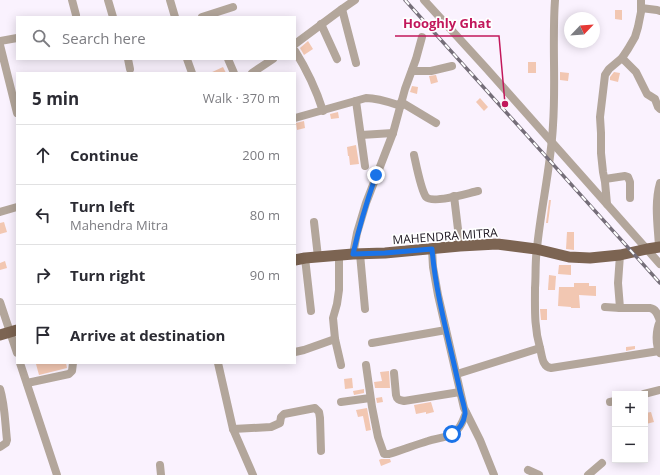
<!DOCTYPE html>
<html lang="en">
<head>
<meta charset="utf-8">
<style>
	:root { --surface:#fff; --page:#f2f2f3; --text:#2b2b33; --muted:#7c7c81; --line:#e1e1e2 }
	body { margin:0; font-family:"Open Sans",sans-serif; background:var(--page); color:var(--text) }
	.controls { position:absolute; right:12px; bottom:12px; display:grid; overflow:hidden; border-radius:0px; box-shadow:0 2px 10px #0003 }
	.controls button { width:36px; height:36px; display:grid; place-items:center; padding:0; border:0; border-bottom:1px solid var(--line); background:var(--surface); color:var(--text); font:20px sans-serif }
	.compass { position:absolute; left:564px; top:12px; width:36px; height:36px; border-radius:50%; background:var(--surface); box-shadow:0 2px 10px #0003; rotate:65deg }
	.stop { position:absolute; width:12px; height:12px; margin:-9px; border:3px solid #1a73e8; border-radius:50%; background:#fff }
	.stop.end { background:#1a73e8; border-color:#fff; box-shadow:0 1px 4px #0008 }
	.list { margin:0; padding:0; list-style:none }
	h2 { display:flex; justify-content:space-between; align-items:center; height:52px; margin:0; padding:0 16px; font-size:17px }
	h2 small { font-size:13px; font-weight:400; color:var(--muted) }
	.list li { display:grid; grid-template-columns:26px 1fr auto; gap:12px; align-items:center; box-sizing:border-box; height:60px; padding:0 16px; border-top:1px solid var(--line) }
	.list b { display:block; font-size:15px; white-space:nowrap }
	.list p { margin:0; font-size:13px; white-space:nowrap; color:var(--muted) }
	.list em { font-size:13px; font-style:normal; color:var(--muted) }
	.icon { flex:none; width:22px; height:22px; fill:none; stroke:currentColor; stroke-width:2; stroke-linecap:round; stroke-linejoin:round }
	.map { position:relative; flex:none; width:660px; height:475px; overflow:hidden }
	.search { position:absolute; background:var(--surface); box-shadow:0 2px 10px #0003; left:16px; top:16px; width:280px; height:44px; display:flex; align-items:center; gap:10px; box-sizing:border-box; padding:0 14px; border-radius:0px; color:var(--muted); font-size:15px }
	.panel { position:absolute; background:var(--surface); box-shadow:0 2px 10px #0003; left:16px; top:72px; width:280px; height:292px; border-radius:0px }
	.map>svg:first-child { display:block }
</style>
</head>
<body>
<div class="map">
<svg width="660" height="475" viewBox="0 0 660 475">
	<rect width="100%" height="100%" fill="#faf2fe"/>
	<g fill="#f2c7b2">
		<polygon points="615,10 622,10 622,20 615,19"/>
		<polygon points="308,41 313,49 304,55 300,48"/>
		<rect x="528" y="62" width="8" height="11"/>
		<polygon points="223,67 226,73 210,73"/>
		<polygon points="560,72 569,73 568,81 560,80"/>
		<polygon points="614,72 620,73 618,82 610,80 610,77"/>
		<polygon points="436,75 438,82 431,84 429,76"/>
		<polygon points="412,86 418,87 417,94 410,92"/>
		<polygon points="480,98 488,107 484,111 476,102"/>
		<polygon points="338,112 339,118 331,119 330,114"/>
		<polygon points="304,121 305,128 297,130 296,123"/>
		<polygon points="356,145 359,164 350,165 349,156 348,156 347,147"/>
		<polygon points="549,200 551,200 548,223 546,223"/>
		<polygon points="4,222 7,232 0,234 0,223"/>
		<polygon points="567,232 574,232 574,250 566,249"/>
		<polygon points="5,261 7,268 0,270 0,263"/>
		<polygon points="559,265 571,265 571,275 558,274"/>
		<polygon points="549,275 556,276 555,290 548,290"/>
		<polygon points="574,283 589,283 589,286 596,286 596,296 579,295 580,308 571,308 571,307 558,306 559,287 574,287"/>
		<polygon points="540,309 547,309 547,320 541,320"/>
		<polygon points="635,346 635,349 626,351 626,347"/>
		<polygon points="42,363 62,363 62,364 66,363 67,368 39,375 36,364"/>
		<polygon points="389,371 390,388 375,388 374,382 382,381 380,372"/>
		<polygon points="352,378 353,388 345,389 344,379"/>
		<polygon points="364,389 364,393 354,395 353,391"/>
		<polygon points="382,397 383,402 377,403 376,398"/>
		<polygon points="431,402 434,412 426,414 426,412 416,414 414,405"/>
		<polygon points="367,408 371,430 366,431 363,416 358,417 356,410"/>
		<polygon points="651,412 654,422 646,424 645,413"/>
		<polygon points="381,459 390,459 391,462 381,466 379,460"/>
	</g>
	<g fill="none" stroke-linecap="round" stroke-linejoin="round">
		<g stroke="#b3a69b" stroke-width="8">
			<polyline points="72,0 76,15"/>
			<polyline points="108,0 113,17"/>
			<polyline points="170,0 175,17"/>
			<polyline points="424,0 486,68 660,264"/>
			<path d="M555,0C552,41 556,83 553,125C551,166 541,207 537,248C535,261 536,275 535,288C535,309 534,327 540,348C542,355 542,367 551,368L659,351"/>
			<polyline points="641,8 657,10 660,11"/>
			<polyline points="342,9 356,63"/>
			<polyline points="202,17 233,7"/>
			<polyline points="321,24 337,59"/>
			<polyline points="0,41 17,38"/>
			<polyline points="295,44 342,9 355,0"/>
			<polyline points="0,45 17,113"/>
			<path d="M295,51C307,70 316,89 323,111"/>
			<polyline points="622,58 636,72 647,94 655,99 658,107 660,109"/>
			<polyline points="128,59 130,69"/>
			<polyline points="187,59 192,73"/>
			<polyline points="228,59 234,73"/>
			<polyline points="412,71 431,71 452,66"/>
			<polyline points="252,73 273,59"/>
			<polyline points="356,101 365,166"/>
			<polyline points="401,102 436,123"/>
			<path d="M295,118L366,98C378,98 389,102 401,106"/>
			<polyline points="361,135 393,133"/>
			<path d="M414,155C416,164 421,190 426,197C433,204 468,193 478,191"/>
			<polyline points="605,179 625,176 628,177 630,182 630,198"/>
			<polyline points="454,196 460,246"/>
			<polyline points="607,204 605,182 603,172 601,153 601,133 600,117 605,75 609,69 622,58 628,49 635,37 638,27 641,12 641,0"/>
			<polyline points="0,212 17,207"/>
			<polyline points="314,222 318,257"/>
			<path d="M659,247C658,226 654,204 660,183"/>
			<polyline points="432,249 433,267 438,295 464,408 480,440 494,475"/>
			<polyline points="353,254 357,233 366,203 393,133 405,89 416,59 422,37"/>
			<polyline points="360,254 365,309"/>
			<polyline points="339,255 339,290 337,304 333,318 335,339 341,365"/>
			<polyline points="620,255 618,283 620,308"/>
			<polyline points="305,258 311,311"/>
			<polyline points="0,302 17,353"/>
			<path d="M605,307L620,308H650C657,309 658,316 660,321C656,330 655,344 660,353"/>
			<polyline points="372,343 446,330"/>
			<polyline points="295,352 304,350 335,339"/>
			<polyline points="20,363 57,475"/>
			<polyline points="218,363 233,429 253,475"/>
			<path d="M366,365L372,407L378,437L384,454H389C402,450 415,445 428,441C437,438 448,438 455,432C461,428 463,420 466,413"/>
			<path d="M394,373L396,395C397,400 399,400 404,401L460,392"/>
			<polyline points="457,374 540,348"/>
			<polyline points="27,383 69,374 72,371 73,363"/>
			<path d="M0,389C5,405 5,423 7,440L6,443L0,447"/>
			<polyline points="644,394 660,390"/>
			<polyline points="341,402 370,398"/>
			<polyline points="610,402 615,401"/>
			<polyline points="233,429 271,427 280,423 281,417 284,414 315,408 319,412 320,418 321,451"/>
			<polyline points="160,465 161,475"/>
			<polyline points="528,470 539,475"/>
			<polyline points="588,475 602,463"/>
		</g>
		<g stroke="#7c6452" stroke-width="11">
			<polyline points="295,260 305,258 353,254 385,253 460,246 497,244 536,249 569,257 590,258 620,255 647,249 660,247"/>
			<polyline points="0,335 17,330"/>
		</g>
		<defs>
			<polyline id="rail" points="405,0 660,283"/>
		</defs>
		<use href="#rail" stroke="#756e79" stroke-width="3.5"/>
		<use href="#rail" stroke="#fff" stroke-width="2" stroke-dasharray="6" stroke-linecap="butt"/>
	</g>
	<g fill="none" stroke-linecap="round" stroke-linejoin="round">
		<path stroke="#1a73e8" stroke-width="5" d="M376,175C367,201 359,227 353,254L385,253L432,249C436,297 450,343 460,391C461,396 466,411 465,414C464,422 459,430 452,434"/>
	</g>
	<g text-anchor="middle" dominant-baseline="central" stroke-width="3.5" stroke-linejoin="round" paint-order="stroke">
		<g font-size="12" fill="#1d1621" stroke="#fff">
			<text transform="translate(445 236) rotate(-4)">MAHENDRA MITRA</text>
		</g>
	</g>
	<path fill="none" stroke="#c2185b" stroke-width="1.5" d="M505 104L499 36H395"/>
	<circle fill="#c2185b" stroke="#fff" stroke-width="1.5" cx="505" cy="104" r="4"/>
	<g font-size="13" text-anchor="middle" font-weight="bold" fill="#c2185b" stroke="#fff" stroke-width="3.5" stroke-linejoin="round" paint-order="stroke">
		<text x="447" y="28">Hooghly Ghat</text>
	</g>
</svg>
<div class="controls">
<button>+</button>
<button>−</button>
</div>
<svg class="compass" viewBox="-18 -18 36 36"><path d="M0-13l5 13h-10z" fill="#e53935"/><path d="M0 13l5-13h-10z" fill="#7c7c81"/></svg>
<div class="stop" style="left:452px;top:434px"></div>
<div class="stop end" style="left:376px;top:175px"></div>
<div class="search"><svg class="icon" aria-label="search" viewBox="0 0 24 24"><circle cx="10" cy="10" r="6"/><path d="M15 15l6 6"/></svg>Search here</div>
<section class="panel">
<h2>5 min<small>Walk · 370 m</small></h2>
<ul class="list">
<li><svg class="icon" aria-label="ahead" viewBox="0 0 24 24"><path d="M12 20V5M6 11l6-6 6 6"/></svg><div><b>Continue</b></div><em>200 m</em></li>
<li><svg class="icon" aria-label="left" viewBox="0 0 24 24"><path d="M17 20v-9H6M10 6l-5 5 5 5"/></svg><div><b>Turn left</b><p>Mahendra Mitra</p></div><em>80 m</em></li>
<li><svg class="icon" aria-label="right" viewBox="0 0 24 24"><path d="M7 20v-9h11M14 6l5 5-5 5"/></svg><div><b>Turn right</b></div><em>90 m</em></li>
<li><svg class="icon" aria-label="arrive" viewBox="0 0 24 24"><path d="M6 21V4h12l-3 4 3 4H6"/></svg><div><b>Arrive at destination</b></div></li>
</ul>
</section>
</div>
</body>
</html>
